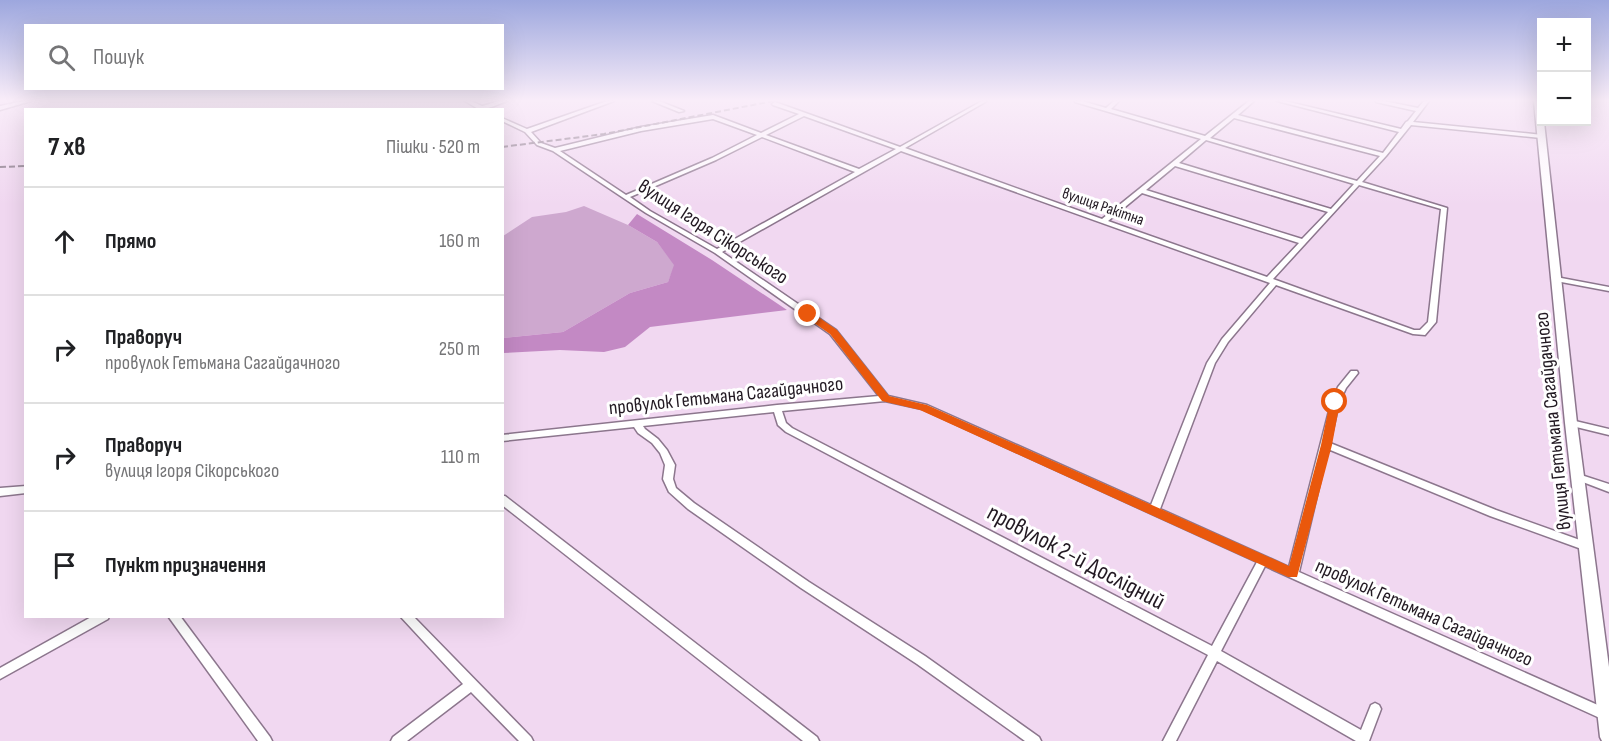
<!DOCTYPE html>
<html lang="uk">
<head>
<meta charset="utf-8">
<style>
	:root { --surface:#fff; --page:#f6f6f6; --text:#202124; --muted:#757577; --line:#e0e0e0 }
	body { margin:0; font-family:"Sofia Sans Condensed",sans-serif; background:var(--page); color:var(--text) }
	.controls { position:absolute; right:18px; top:18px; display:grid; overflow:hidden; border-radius:0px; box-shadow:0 6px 24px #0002 }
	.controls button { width:54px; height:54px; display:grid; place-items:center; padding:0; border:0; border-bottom:2px solid var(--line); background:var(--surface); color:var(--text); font:30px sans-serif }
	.stop { position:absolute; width:18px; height:18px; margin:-14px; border:4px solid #ea580c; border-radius:50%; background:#fff }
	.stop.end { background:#ea580c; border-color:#fff; box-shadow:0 2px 6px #0008 }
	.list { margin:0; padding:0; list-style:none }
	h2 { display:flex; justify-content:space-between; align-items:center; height:78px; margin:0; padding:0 24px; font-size:26px }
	h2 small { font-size:20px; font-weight:400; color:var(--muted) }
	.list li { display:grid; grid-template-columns:39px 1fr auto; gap:18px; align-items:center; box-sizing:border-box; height:108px; padding:0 24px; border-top:2px solid var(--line) }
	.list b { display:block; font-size:22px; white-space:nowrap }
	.list p { margin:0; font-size:20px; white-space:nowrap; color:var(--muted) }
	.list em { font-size:20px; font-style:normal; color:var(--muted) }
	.icon { flex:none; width:33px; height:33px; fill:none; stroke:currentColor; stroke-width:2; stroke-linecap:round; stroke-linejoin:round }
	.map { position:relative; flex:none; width:1609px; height:741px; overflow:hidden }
	.search { position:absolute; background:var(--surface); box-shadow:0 6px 24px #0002; left:24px; top:24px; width:480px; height:66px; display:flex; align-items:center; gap:15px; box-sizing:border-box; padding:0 21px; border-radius:0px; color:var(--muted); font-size:22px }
	.panel { position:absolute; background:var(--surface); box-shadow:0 6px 24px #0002; left:24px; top:108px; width:480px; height:510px; border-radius:0px }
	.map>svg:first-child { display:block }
</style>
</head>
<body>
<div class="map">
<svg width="1609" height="741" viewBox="0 0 1609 741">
	<rect width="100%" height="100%" fill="#f1d8f1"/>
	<polygon fill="#cea8cf" points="584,206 628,225 657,242 675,265 668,282 630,293 563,332 503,338 503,236 532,217 566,212"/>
	<polygon fill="#c389c4" points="637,214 712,260 787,310 650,327 625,347 604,352 560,350 503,353 503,338 563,332 630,293 668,282 674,265 657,242 628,225"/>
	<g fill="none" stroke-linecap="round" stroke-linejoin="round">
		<defs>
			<g id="street">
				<polygon points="23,101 31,101 0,110 0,106"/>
				<polygon points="465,101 471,101 482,106 500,101 507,101 486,109 487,110 480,110"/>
				<path d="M607,101H614L531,132L541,143L555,148L641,127L713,115L761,133L799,114L773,105L772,104L775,102L900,147L982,101H987L905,148L1102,219L1201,139L1075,102V101H1082L1106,108L1114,101H1119L1111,109L1205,136L1249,101H1254L1238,115L1383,153L1399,132L1277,101H1285L1401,129L1406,122L1408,121L1416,111L1376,102V101H1384L1418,108L1424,101H1429L1413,122L1543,135V137L1541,138L1411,125L1386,156L1362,182L1447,208L1436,322L1425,335L1413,334L1276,285L1228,342L1215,363L1160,509L1289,567L1331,403L1338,387L1351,371H1357L1358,373L1346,388L1339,403L1330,443L1496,510L1591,544L1592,547L1591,550L1587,551L1490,516L1328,449L1299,572L1609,710V720L1606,721L1602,719L1265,566L1221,651L1361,730L1371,705L1375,703L1379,705L1381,709L1369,741H1356L1217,661L1176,741H1163L1208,655L786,432L778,425L774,412L643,426L645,429L658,439L667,450L675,465L673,479L676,488L694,503L809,582L925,656L1039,737L1041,741H1025L917,664L801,588L688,509L669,492L663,479L665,465L660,453L652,443L638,433L634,427L502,441V435L777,405L879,396L830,334L715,253L646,213L553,151L537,145L525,132L502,121V118L527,129ZM804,116L896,149L859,169L766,135ZM1234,118L1380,156L1357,181L1210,138ZM713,119L757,135L712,158L626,195L560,151L641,131ZM762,137L855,172L717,249L650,211L630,197L716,160ZM1206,140L1354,184L1331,209L1179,163ZM901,151L1270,283L1222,339L1207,363L1151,505L927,405L888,396L836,330L722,252ZM1175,166L1328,212L1302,239L1146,190ZM1359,185L1441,209L1428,322L1420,330H1414L1273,279ZM1142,193L1299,243L1267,277L1108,221ZM885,401L922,409L1257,562L1212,646L792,428L786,423L782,411Z"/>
				<polygon points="652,101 659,101 684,111 679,112"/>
				<polygon points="1553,277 1556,277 1609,287 1609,291 1556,281 1552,279"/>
				<polygon points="1571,420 1609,429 1609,435 1568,425 1567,423 1568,421"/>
				<polygon points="1578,474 1609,484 1609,492 1575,479 1573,477 1575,475"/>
				<polygon points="26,486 26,493 0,496 0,488"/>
				<polygon points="502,496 505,496 817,737 819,741 803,741 502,505"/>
				<polygon points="93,616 109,616 108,619 0,679 0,668"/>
				<polygon points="168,616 180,616 270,737 272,741 258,741"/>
				<polygon points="400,616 413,616 531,737 533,741 519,741 471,692 407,741 391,741 393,737 463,684"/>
			</g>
			<polygon id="secondary" points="1534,101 1542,101 1542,122 1544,122 1577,423 1609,667 1609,741 1602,741 1600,737 1565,423"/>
		</defs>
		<use href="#street" stroke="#8c768d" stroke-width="3"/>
		<use href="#secondary" stroke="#8c768d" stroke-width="3"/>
		<use href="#street" fill="#fff" fill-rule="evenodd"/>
		<use href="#secondary" fill="#fff" fill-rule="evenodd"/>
		<g stroke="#7a6a7a" stroke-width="2" stroke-dasharray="6 3" stroke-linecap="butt">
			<polyline points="502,147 604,134 773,101"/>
			<polyline points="0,167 26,166"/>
		</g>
	</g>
	<linearGradient id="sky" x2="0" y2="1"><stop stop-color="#9da7de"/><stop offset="0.49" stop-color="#f9edf9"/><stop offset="1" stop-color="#f9edf9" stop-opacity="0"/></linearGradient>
	<rect width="1609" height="205" fill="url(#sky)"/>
	<polygon fill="#ea580c" points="804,312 811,312 837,330 889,396 927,405 1289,566 1321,445 1330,402 1335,399 1339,400 1340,402 1332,445 1297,577 1288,577 920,410 882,401 830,334 804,316"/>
	<g text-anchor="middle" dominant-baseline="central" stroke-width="6" stroke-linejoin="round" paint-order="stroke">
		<g font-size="16" fill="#221922" stroke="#fff">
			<text transform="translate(1103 207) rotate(19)">вулиця Ракітна</text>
		</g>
		<g font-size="20" fill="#221922" stroke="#fff">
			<text transform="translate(713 232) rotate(33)">вулиця Ігоря Сікорського</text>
			<text transform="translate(726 396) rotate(-6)">провулок Гетьмана Сагайдачного</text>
			<text transform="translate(1553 421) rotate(-96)">вулиця Гетьмана Сагайдачного</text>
			<text transform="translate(1424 613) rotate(24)">провулок Гетьмана Сагайдачного</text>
		</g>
		<g font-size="24" fill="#221922" stroke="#fff">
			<text transform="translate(1076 557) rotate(28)">провулок 2-й Дослідний</text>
		</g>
	</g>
</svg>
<div class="controls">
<button>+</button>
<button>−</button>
</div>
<div class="stop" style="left:1335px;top:402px"></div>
<div class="stop end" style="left:808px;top:314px"></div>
<div class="search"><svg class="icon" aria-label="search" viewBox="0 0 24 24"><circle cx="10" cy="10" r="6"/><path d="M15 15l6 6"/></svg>Пошук</div>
<section class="panel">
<h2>7 хв<small>Пішки · 520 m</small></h2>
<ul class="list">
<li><svg class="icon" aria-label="ahead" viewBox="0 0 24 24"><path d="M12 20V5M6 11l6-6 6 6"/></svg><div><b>Прямо</b></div><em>160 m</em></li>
<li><svg class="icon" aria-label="right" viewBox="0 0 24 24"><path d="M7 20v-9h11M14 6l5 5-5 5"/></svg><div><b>Праворуч</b><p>провулок Гетьмана Сагайдачного</p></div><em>250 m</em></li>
<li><svg class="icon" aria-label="right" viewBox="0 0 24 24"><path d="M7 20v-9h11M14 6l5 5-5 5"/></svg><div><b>Праворуч</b><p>вулиця Ігоря Сікорського</p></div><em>110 m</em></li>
<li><svg class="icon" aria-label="arrive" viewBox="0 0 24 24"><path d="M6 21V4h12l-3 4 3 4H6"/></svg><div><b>Пункт призначення</b></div></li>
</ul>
</section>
</div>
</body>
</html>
